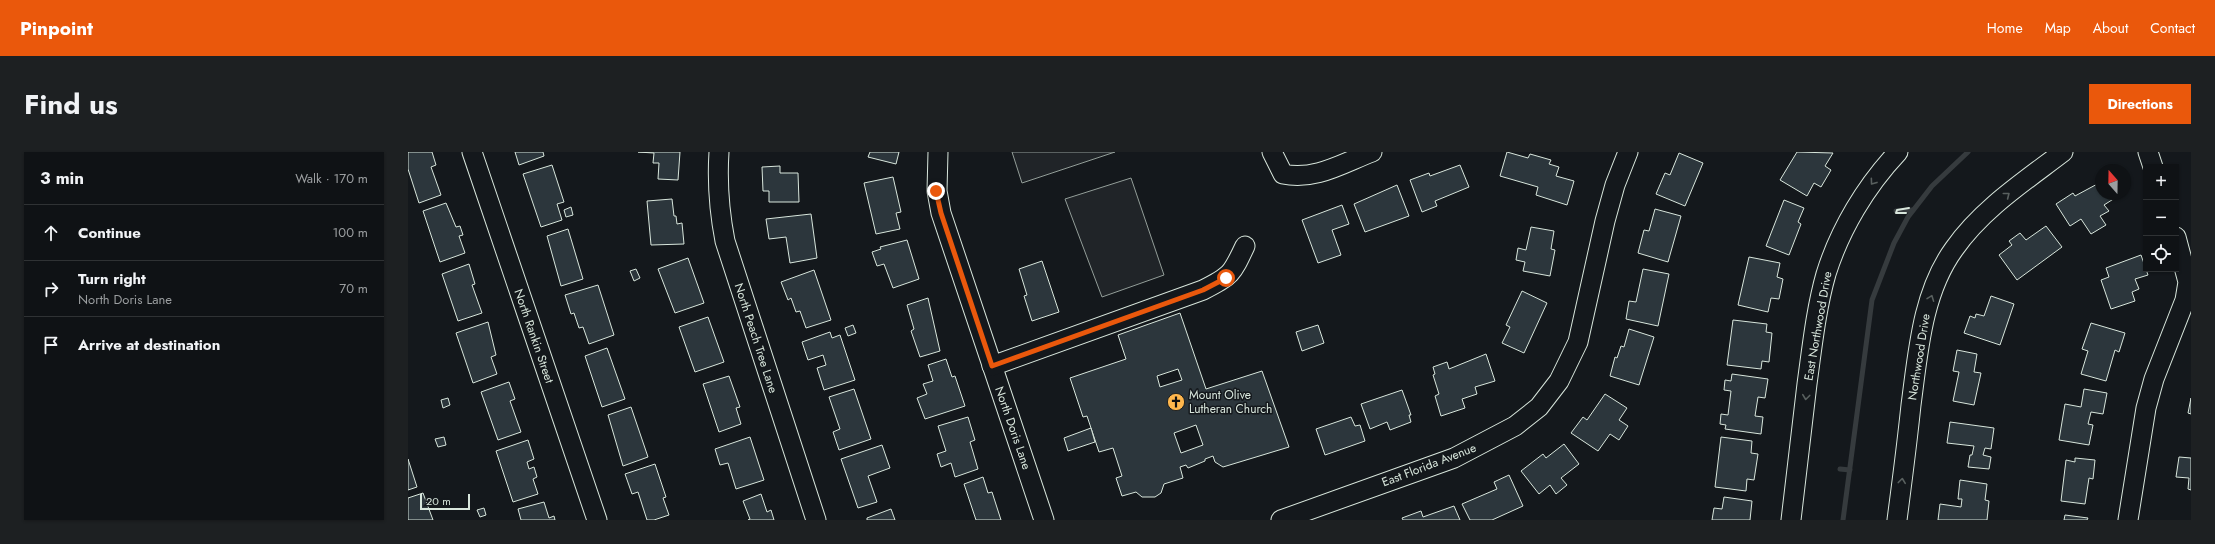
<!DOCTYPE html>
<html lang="en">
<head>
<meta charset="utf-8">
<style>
	:root { --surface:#0f1215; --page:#1d2022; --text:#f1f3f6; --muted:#9b9ea0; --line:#2f3234; --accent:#ea580c }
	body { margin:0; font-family:Jost,sans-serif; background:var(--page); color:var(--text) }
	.controls { position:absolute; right:12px; top:12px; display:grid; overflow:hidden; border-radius:0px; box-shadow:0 1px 3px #0004 }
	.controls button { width:36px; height:36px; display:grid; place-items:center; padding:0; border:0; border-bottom:1px solid var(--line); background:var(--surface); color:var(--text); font:20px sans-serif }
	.compass { position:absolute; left:1687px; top:12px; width:36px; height:36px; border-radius:50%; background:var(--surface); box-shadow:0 1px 3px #0004; rotate:340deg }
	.scale { position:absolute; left:12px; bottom:10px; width:50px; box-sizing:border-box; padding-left:4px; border:2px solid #d8e6dc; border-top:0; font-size:11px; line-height:14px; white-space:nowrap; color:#d8e6dc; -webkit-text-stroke:3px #14181c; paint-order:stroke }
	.stop { position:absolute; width:12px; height:12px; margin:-9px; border:3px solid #ea580c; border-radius:50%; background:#fff }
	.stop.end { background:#ea580c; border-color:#fff; box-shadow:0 1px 4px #0008 }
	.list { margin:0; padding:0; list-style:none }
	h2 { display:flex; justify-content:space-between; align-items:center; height:52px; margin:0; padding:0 16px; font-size:17px }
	h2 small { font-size:13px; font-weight:400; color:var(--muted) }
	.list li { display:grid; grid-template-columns:26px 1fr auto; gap:12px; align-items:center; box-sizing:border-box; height:56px; padding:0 16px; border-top:1px solid var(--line) }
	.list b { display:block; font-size:15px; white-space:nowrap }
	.list p { margin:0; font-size:13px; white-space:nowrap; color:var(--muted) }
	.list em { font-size:13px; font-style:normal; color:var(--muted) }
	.icon { flex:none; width:22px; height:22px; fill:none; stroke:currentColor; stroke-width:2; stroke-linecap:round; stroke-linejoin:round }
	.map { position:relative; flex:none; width:1783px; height:368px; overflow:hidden; border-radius:0px }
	header { display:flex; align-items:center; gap:24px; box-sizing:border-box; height:56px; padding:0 20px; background:var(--accent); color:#fff }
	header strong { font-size:19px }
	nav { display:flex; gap:22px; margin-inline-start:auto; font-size:14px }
	.intro { display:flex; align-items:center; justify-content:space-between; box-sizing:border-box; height:96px; padding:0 24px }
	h1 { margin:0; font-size:28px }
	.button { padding:10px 18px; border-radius:0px; background:var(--accent); color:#fff; font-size:14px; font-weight:700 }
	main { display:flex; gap:24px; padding:0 24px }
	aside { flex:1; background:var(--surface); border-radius:0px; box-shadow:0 1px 3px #0004 }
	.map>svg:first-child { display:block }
</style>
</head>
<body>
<header>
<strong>Pinpoint</strong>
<nav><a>Home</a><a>Map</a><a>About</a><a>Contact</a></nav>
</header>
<div class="intro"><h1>Find us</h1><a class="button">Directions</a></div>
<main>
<aside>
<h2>3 min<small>Walk · 170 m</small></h2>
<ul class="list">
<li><svg class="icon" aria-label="ahead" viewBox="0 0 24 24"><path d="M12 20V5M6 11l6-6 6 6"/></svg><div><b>Continue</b></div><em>100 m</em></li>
<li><svg class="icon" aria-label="right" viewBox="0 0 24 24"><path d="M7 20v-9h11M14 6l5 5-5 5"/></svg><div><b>Turn right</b><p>North Doris Lane</p></div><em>70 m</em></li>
<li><svg class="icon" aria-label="arrive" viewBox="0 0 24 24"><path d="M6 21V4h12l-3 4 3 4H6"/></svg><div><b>Arrive at destination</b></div></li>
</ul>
</aside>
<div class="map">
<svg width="1783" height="368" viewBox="0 0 1783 368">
	<rect width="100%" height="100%" fill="#14181c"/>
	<g fill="#202428" stroke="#939e99">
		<polygon points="604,0 707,0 614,31"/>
		<polygon points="723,26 756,123 694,145 657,47"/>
	</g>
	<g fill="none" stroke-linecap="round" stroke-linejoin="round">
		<g stroke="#363b3e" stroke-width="5">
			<polyline points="1488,59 1505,58"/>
			<polyline points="1432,317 1442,318"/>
			<polyline points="1435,368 1464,148 1486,91 1500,65 1524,34 1560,0"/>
		</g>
	</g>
	<g fill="#2c363c" stroke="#d8e6dc" fill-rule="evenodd">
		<polygon points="0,0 24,0 28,13 23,15 33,43 11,51 0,17"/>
		<polygon points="107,0 135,0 136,4 111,13"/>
		<polygon points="230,0 272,0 270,28 250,27 251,11 245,11 246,1"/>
		<polygon points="462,0 491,0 488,12 460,5"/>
		<polygon points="1099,0 1120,6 1122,2 1143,8 1141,12 1151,15 1148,24 1166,29 1159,53 1128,43 1130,35 1092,24"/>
		<polygon points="1389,0 1425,1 1417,14 1423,18 1413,35 1406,31 1399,44 1372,28"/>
		<polygon points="1271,1 1295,11 1277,54 1248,42 1257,21 1262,23"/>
		<polygon points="144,13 156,50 149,52 154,68 133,75 115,22"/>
		<polygon points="1052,13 1061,35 1027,49 1029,54 1014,60 1002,28 1021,21 1022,24"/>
		<polygon points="372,14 372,21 390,21 391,50 361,50 361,39 355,39 354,15"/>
		<polygon points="485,25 493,60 488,61 492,77 468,82 456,31"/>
		<polygon points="1693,30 1693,42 1704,42 1707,46 1696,53 1701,59 1692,64 1698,73 1683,82 1673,67 1662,74 1648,52 1665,41 1667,44"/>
		<polygon points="989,33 1001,64 957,80 946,52"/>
		<polygon points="264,47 266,64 268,64 269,72 274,71 276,92 243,93 239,49"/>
		<polygon points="1376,48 1396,56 1390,70 1393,72 1381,103 1358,94"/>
		<polygon points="38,51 48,75 52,74 55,83 51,84 57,101 32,110 15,59"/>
		<polygon points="934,53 941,72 924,78 933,103 910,111 894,68"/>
		<polygon points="163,55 165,63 158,65 156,58"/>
		<polygon points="1247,57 1273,64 1260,110 1230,101 1236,78 1241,79"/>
		<polygon points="403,62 409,106 382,111 378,85 361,87 358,67"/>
		<polygon points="1638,74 1654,95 1609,128 1591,103 1604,93 1601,89 1612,81 1618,88"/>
		<polygon points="1123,75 1146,79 1143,97 1147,98 1142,124 1115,119 1117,110 1108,108 1110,96 1118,98"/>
		<polygon points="160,77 175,127 153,134 139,84"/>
		<polygon points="499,88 511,127 485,136 476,112 469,114 464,100 473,97 472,95"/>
		<polygon points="1733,103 1740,123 1727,127 1731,137 1724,140 1727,149 1703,157 1693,128 1701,125 1698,116"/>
		<polygon points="1341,105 1372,111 1369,125 1375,127 1371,147 1363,146 1360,160 1330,153"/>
		<polygon points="280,106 296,151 267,161 250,117"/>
		<polygon points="634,109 651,160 624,169 616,144 619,143 611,117"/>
		<polygon points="61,112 67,132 64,133 74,161 50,169 34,122"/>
		<polygon points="228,117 232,126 226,129 222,119"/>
		<polygon points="1235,117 1261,122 1250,174 1218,167 1221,149 1228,150"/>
		<polygon points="406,118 423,168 398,176 392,159 388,160 383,146 380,148 373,130"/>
		<polygon points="190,133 206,183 181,192 175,175 171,176 166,161 163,162 157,143"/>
		<polygon points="1114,139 1139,151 1116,201 1094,191 1102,175 1098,173"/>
		<polygon points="1583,144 1606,152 1592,193 1556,181 1562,164 1567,166 1568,162 1576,164"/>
		<polygon points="520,146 532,199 512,205 503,179 506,177 499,153"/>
		<path d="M772,161L798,237L854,219L881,295L815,315L807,310L805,304L797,307V309L780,316L778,313L772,315L775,326L756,332L753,341L747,345H734L728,340L714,344L708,326L714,324L705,296L691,300L679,264L675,265L662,226L718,207L710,183ZM770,217L774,228L752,235L749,224ZM788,273L795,293L773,301L766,281Z"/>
		<polygon points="300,165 316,210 287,220 271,175"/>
		<polygon points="1325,168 1359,172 1358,180 1364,181 1361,210 1354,209 1353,217 1319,213"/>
		<polygon points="80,170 88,203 83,205 89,222 65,231 48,181"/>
		<polygon points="1683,171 1717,181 1711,200 1707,198 1698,229 1673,222 1680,199 1674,197"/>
		<polygon points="445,173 448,181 440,184 437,176"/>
		<polygon points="910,173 916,191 894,199 888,180"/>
		<polygon points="1221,177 1246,185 1231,233 1202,224 1207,205 1209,206 1213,194 1216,195"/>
		<polygon points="422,180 424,186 432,183 447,228 416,238 409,216 418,213 415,203 400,208 394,190"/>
		<polygon points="199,196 217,247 194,255 177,204"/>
		<polygon points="1549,198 1569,202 1566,220 1573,221 1566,253 1545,249 1551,220 1545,219"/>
		<polygon points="1078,202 1087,229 1067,235 1069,242 1054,247 1057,256 1033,264 1027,244 1031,242 1025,223 1027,222 1025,215 1039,210 1041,217"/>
		<polygon points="538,207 544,225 547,224 557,254 517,267 509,246 519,242 515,232 525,229 520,213"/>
		<polygon points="1324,222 1360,227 1357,246 1350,245 1347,264 1355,265 1353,282 1317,277 1318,273 1312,272 1313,262 1320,263 1323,239 1316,238 1317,228 1323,229"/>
		<polygon points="321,224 332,255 328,256 333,272 311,280 295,232"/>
		<polygon points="101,230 107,247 102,249 113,280 90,288 73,240"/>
		<polygon points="446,237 463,287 431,298 425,280 432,277 421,245"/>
		<polygon points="1676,237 1699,241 1695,262 1683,260 1680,272 1685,273 1681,293 1651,288 1657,252 1673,255"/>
		<polygon points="994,238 1003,263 1001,263 1003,270 982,278 979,270 962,277 953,252"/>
		<polygon points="1197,242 1219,256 1211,268 1220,274 1211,288 1202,282 1190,299 1163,281 1175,265 1179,268"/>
		<polygon points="40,246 42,253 35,256 33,248"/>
		<polygon points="1783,246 1783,262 1780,261"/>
		<polygon points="223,255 240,305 215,314 200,263"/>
		<polygon points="560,265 567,288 562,290 570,317 547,325 543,311 533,315 529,302 538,299 530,274"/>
		<polygon points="943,265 947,274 952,273 957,289 917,303 908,277"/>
		<polygon points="1542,270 1586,276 1583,297 1577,296 1575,303 1583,305 1581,317 1560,315 1562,303 1564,303 1566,294 1539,291"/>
		<polygon points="683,276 687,290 660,299 656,286"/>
		<polygon points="36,285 38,293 30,295 27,287"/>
		<polygon points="342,285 356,328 328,337 320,311 312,313 307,297"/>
		<polygon points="1313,285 1344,289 1343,301 1350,302 1346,328 1339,327 1338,339 1307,335"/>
		<polygon points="120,288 126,307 119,310 121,317 126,315 129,325 125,327 130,342 105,350 88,299"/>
		<polygon points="1156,292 1171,312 1153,326 1159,333 1148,342 1142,333 1131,342 1113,319 1135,302 1138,306"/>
		<polygon points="474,293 482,316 460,324 469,350 450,356 433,307"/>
		<polygon points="1771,305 1783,306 1783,338 1780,337 1781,326 1768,325"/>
		<polygon points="1667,306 1687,308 1685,327 1681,326 1677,352 1653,349 1658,308 1667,310"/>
		<polygon points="0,307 9,335 0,338"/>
		<polygon points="247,312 258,345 255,346 261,363 246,368 239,368 230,340 224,342 217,322"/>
		<polygon points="1101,323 1115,354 1084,368 1062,368 1054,352 1089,337 1086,330"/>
		<polygon points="575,325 580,341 584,340 593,368 568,368 556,332"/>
		<polygon points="1552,328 1579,332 1577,348 1581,349 1579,368 1530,368 1532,352 1553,355 1554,347 1550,347"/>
		<polygon points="15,341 25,368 0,368 0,346"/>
		<polygon points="353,342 359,360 363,358 366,368 340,368 342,367 335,349"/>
		<polygon points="1316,345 1344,349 1342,368 1304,368 1306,356 1314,357"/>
		<polygon points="136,350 141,366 146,364 147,368 113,368 110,357"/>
		<polygon points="1046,354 1052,368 995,368 994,366 1013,359 1015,365"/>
		<polygon points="76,356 78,363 72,365 69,358"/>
		<polygon points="483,357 487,368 459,368 459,366"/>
		<polygon points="1657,363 1680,366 1679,368 1656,368"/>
	</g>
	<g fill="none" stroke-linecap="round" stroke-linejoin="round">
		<defs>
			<g id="minor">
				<polyline points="64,0 189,368"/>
				<path d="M311,0C309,31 311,58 317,89L408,368"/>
				<polyline points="530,0 529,39 533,61 636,368"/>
				<path d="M864,0L875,22C907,29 935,11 964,0"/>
				<polyline points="1740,0 1745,15"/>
				<path d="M584,214L795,138C823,124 824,122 837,94"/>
				<polyline points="873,368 1046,306 1107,274 1131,255 1151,229 1170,190 1197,69 1207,33 1220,0"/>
				<path d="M1383,368C1388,323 1394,278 1399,232C1404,196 1408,157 1418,122C1432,77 1458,34 1490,0"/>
				<path d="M1489,368C1494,330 1499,292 1503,253C1510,201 1514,141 1546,97C1574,57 1617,29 1655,0"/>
				<polyline points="1720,368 1738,256 1746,227 1777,148 1780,130 1768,85"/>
			</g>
		</defs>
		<use href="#minor" stroke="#d8e6dc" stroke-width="21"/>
		<use href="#minor" stroke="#14181c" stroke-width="19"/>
		<polyline stroke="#d8e6dc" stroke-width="2" points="1498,61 1488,61 1489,58 1501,56"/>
	</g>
	<defs><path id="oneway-chevron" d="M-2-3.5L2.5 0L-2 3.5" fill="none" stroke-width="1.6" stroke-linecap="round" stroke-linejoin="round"/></defs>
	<g stroke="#59605f">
		<use href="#oneway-chevron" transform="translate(1465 30) rotate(126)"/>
		<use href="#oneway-chevron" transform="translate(1599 43) rotate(-38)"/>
		<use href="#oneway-chevron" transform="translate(1523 146) rotate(-69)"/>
		<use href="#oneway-chevron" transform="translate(1398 245) rotate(97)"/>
		<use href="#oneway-chevron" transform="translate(1494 329) rotate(-83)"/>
	</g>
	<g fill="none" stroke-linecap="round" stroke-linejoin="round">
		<polyline stroke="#ea580c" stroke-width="5" points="528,39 533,61 584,214 795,138 818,126"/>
	</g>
	<defs>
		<symbol id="church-disc" viewBox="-11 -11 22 22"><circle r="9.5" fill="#ffb74d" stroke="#14181c"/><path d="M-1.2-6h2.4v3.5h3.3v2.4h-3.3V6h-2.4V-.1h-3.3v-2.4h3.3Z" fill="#111"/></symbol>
	</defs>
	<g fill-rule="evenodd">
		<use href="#church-disc" x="758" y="240" width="20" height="20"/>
	</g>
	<g text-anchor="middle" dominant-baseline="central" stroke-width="3" stroke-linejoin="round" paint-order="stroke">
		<g font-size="12" fill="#d8e6dc" stroke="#14181c">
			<text transform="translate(1410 174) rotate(-80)">East Northwood Drive</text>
			<text transform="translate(126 184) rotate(71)">North Rankin Street</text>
			<text transform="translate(348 186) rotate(72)">North Peach Tree Lane</text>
			<text transform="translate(1511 205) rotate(-81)">Northwood Drive</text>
			<text transform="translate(605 276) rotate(71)">North Doris Lane</text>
			<text transform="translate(1021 313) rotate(-21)">East Florida Avenue</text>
		</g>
		<g font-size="12" fill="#d8e6dc" stroke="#14181c" text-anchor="start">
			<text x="781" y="243">Mount Olive<tspan x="781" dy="14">Lutheran Church</tspan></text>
		</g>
	</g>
</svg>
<div class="controls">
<button>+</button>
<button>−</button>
<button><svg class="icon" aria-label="locate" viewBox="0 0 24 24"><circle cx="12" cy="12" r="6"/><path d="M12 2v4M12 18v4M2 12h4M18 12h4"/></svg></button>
</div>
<svg class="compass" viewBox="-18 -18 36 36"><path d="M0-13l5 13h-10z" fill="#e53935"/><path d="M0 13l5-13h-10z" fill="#9b9ea0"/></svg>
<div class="scale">20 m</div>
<div class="stop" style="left:818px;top:126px"></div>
<div class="stop end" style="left:528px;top:39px"></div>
</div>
</main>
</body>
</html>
